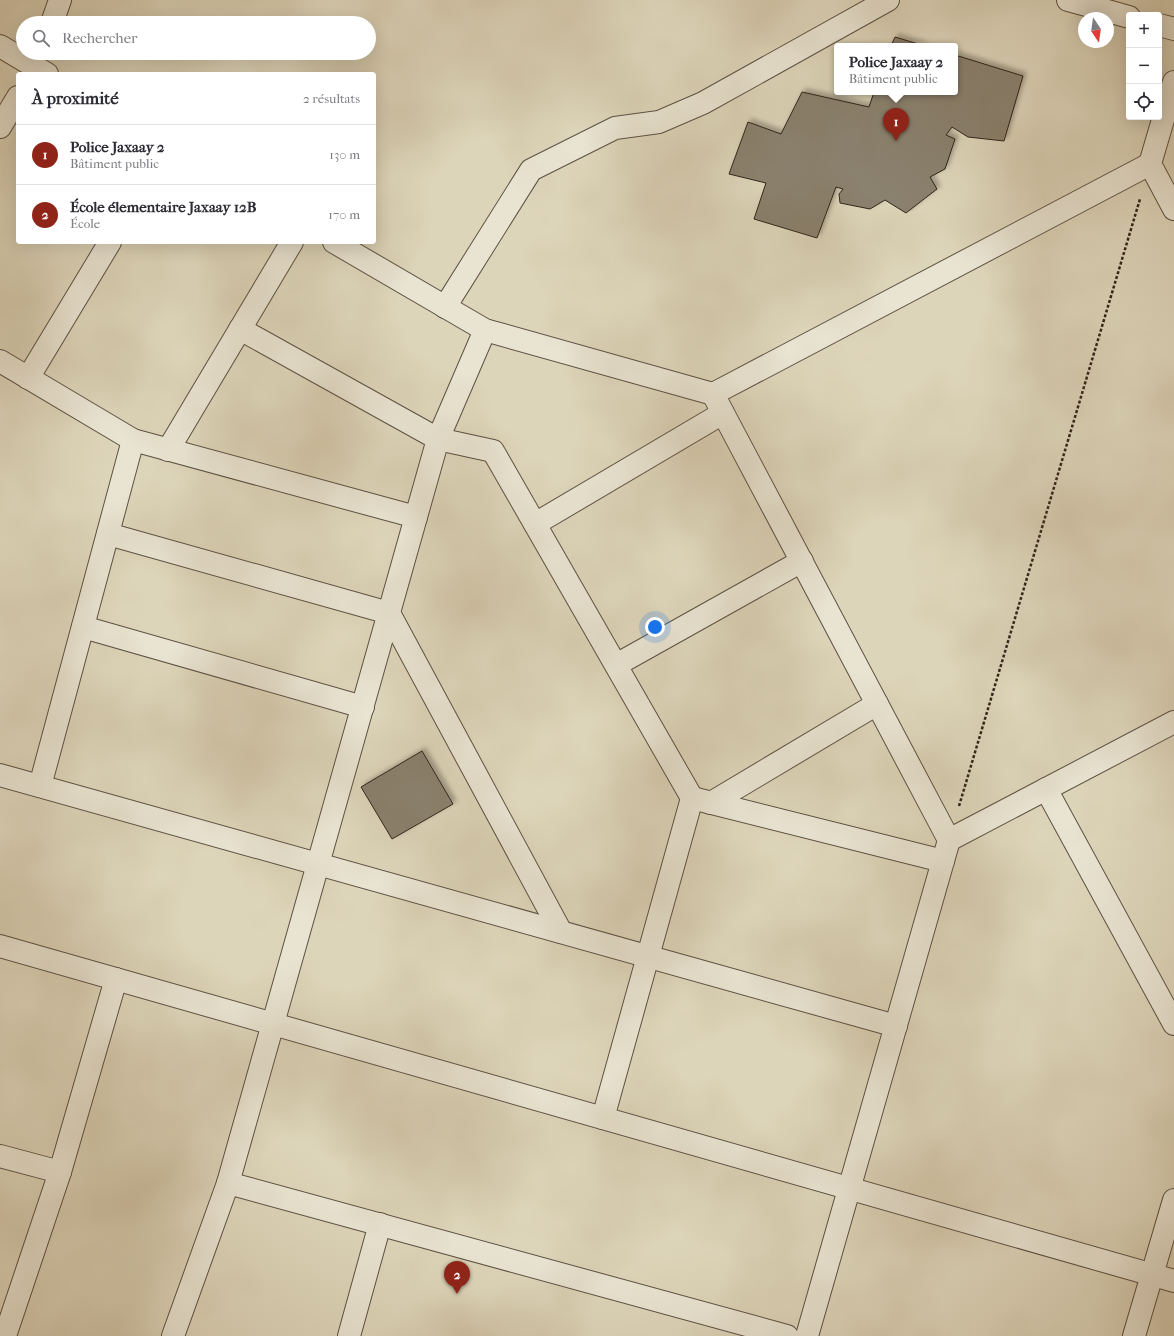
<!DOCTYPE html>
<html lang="fr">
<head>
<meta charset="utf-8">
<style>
	:root { --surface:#fff; --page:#f7f7f7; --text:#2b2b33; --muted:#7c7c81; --line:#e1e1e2; --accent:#8f2418 }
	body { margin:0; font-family:"IM FELL French Canon",serif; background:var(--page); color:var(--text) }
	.controls { position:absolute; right:12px; top:12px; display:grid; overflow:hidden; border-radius:4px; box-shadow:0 4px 16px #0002 }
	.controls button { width:36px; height:36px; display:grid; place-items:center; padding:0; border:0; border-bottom:1px solid var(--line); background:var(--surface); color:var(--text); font:20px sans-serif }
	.compass { position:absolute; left:1078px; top:12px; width:36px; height:36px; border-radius:50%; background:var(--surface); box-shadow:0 4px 16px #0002; rotate:167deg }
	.you { position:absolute; left:655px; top:627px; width:14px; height:14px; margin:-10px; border:3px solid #fff; border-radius:50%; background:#1a73e8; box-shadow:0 0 0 6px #1a73e833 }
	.badge { display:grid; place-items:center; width:26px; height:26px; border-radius:50%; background:var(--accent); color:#fff; font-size:13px; font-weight:700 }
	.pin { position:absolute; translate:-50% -33px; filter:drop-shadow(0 1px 2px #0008) }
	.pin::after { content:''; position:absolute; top:21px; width:14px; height:12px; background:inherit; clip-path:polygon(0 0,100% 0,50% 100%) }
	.popup { position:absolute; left:834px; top:43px; width:124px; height:52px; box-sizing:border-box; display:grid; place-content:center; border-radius:4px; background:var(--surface); filter:drop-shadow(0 1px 3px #0005); font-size:13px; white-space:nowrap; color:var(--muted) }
	.popup b { font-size:15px; color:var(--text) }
	.popup::after { content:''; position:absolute; left:50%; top:100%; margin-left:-8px; border:8px solid transparent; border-top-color:var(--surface) }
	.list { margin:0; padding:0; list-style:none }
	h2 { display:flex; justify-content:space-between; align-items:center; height:52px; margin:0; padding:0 16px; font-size:17px }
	h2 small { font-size:13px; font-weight:400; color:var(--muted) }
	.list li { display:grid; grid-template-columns:26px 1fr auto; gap:12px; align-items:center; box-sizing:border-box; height:60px; padding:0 16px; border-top:1px solid var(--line) }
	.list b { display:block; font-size:15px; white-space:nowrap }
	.list p { margin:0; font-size:13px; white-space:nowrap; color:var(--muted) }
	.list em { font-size:13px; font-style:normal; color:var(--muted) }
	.icon { flex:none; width:22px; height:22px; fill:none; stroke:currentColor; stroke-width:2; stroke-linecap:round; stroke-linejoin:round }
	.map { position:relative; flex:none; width:1174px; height:1336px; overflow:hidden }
	.search { position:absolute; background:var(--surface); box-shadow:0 4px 16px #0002; left:16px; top:16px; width:360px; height:44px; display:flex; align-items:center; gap:10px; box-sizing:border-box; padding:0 14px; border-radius:22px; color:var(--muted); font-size:15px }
	.panel { position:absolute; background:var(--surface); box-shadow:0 4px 16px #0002; left:16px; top:72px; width:360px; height:172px; border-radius:4px }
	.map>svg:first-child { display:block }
</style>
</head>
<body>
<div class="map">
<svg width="1174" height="1336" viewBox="0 0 1174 1336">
	<defs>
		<filter id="shadow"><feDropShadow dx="3.5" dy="-3.5" stdDeviation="2" flood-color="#0004"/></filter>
	</defs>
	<rect width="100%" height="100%" fill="#ddd5ba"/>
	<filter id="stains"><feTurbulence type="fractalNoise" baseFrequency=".005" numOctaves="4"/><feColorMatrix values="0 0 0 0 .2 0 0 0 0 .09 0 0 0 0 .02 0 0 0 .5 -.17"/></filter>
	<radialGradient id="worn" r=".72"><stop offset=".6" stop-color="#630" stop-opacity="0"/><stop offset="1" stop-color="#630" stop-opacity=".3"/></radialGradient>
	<g fill="#8a816e" stroke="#31251b" filter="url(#shadow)">
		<polygon points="895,37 925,46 891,46"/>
		<polygon points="955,55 1023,76 1004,141 968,137 952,127 946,135 955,139 945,169 930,177 937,189 906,213 885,200 870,209 840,203 839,194 843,189 836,187 817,238 754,219 766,183 729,174 748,122 781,134 802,92 869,107 874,92 955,92"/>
		<polygon points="422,751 453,804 392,839 361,787"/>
	</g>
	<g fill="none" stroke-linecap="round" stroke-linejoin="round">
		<defs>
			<g id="minor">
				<polyline points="1068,0 1129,17"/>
				<polyline points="52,23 60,0"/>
				<polyline points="1159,25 1174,29"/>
				<polyline points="0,46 47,74"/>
				<polyline points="1174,82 1150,164 1174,209"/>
				<polyline points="0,127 18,97"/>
				<polyline points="334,242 485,330 713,394 1150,164"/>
				<polyline points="445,307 531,170 615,128 659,122 703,103 888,0"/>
				<polyline points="240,329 438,439 493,451 692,798 603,1118"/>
				<polyline points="0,361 133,440 416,517"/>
				<polyline points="28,378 110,242"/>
				<polyline points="713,394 949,840 807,1336"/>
				<polyline points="168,450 292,242"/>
				<polyline points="535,524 723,413"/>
				<polyline points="108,534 389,613 561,932"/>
				<polyline points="83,627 363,707"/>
				<polyline points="616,665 802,561"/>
				<polyline points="0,775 896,1026"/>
				<polyline points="40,786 133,440"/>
				<polyline points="1046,789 1174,1024"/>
				<polyline points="692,798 943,861"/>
				<polyline points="711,803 877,704"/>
				<polyline points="949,840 1174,722"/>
				<polyline points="0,946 1174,1281"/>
				<polyline points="0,1156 60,1172"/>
				<polyline points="228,1183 787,1336"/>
				<polyline points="5,1336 60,1172 116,979"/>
				<polyline points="173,1336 228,1183 438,439 485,330"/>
				<polyline points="349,1336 380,1224"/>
				<polyline points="1134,1336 1174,1200"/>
			</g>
		</defs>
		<use href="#minor" stroke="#5c5143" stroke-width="24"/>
		<polyline stroke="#31251b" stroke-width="2.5" stroke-dasharray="3 2" stroke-linecap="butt" points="959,806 1140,199"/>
		<use href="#minor" stroke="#e9e4d2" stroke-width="22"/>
	</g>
	<rect width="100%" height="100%" filter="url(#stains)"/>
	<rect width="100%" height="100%" fill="url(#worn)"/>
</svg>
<div class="controls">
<button>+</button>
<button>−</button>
<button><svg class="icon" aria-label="locate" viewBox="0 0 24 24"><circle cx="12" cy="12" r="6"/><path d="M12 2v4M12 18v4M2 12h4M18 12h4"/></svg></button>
</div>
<svg class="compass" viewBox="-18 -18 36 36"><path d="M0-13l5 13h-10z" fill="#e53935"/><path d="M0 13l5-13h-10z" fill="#7c7c81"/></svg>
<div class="you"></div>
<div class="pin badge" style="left:896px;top:141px">1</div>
<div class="popup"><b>Police Jaxaay 2</b>Bâtiment public</div>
<div class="pin badge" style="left:457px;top:1294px">2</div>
<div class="search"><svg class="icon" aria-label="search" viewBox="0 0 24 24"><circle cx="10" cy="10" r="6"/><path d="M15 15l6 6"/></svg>Rechercher</div>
<section class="panel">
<h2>À proximité<small>2 résultats</small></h2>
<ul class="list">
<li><span class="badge">1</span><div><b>Police Jaxaay 2</b><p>Bâtiment public</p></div><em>130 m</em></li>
<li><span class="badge">2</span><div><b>École élementaire Jaxaay 12B</b><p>École</p></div><em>170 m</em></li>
</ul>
</section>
</div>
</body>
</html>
